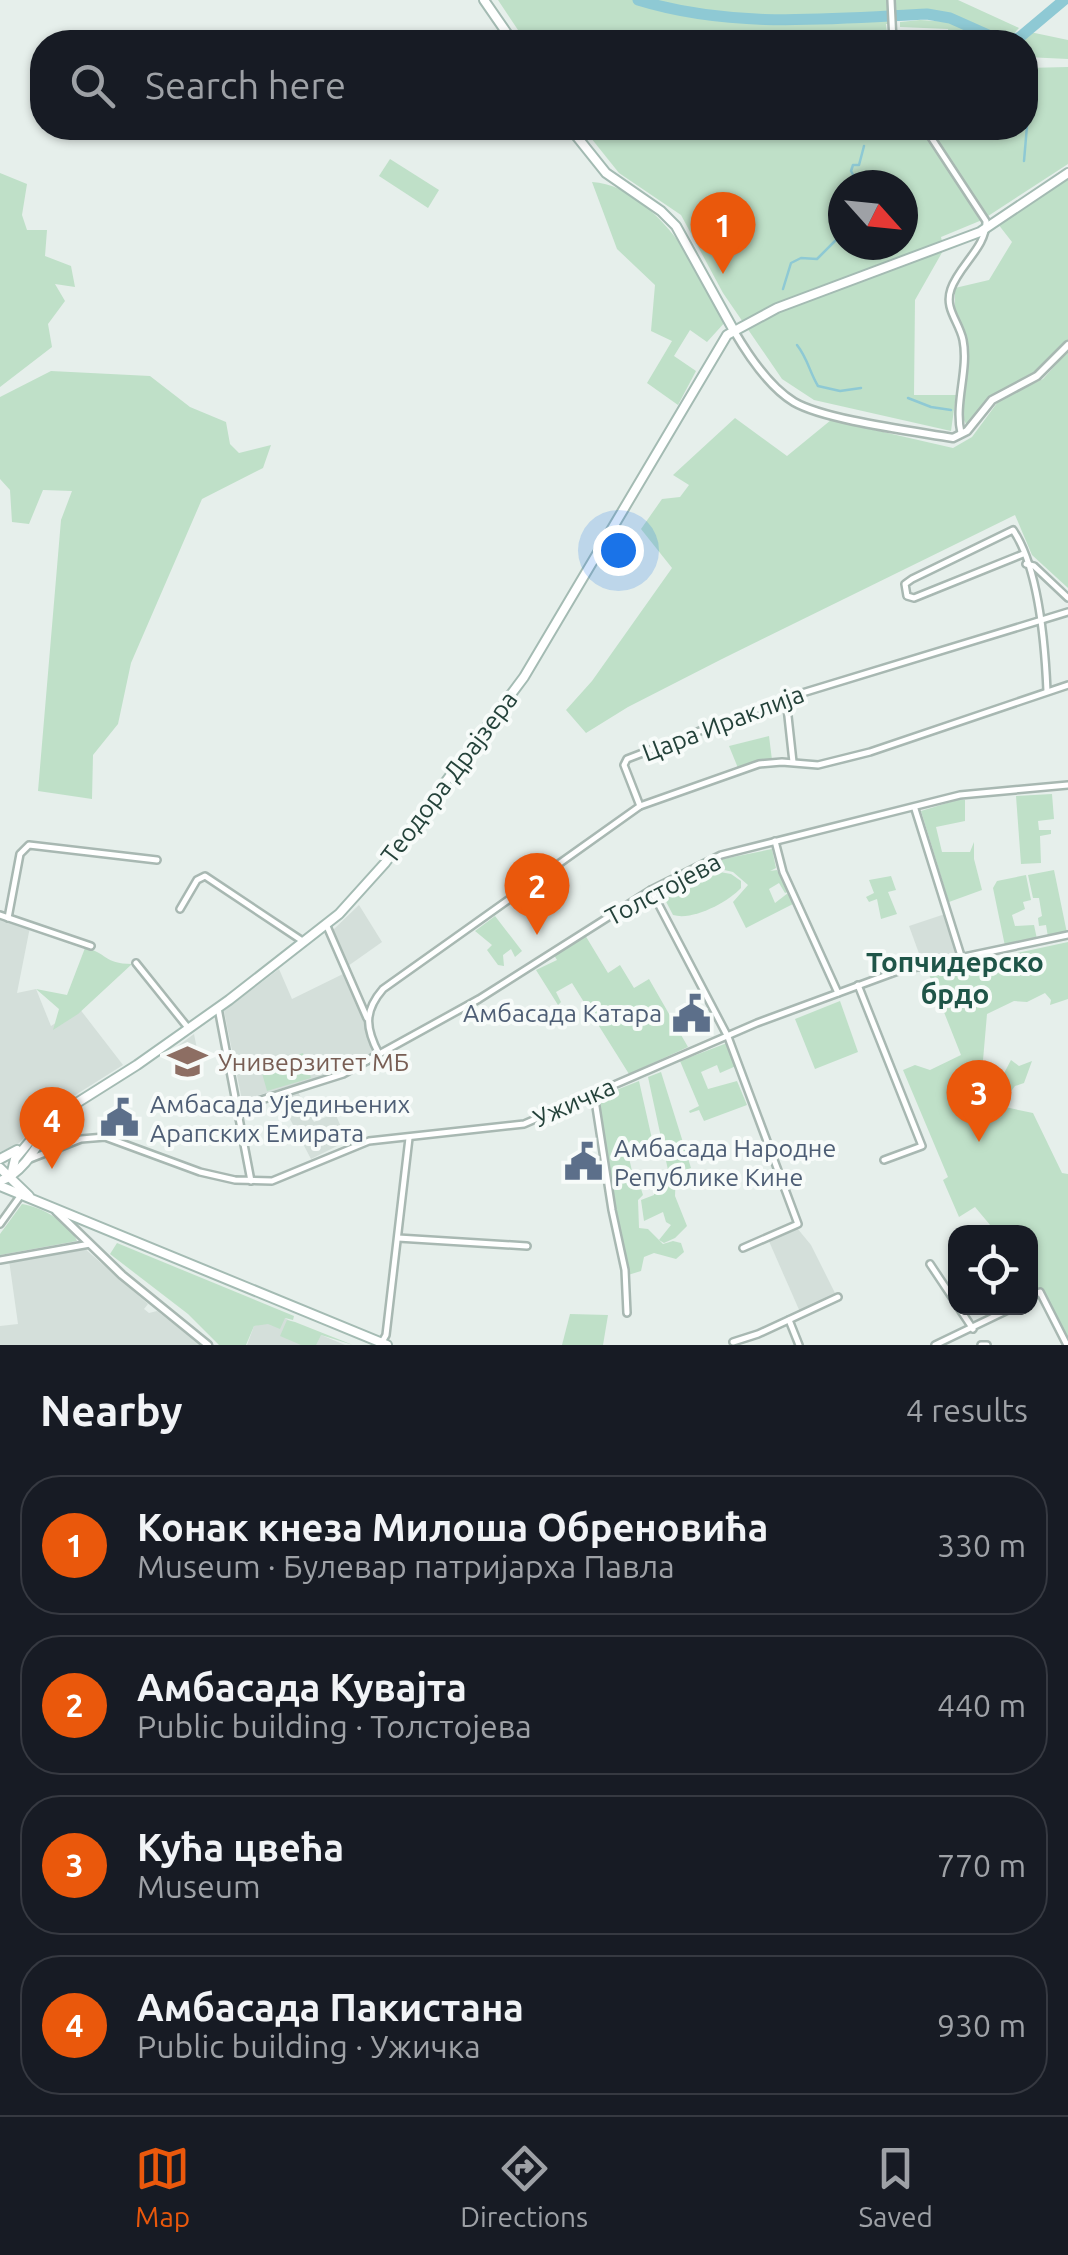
<!DOCTYPE html>
<html lang="en">
<head>
<meta charset="utf-8">
<style>
	:root { --surface:#171b24; --page:#20242c; --text:#f1f3f6; --muted:#9ea1a6; --line:#363941; --accent:#ea580c }
	body { margin:0; font-family:Ubuntu,sans-serif; background:var(--page); color:var(--text) }
	.controls { position:absolute; right:30px; bottom:30px; display:grid; overflow:hidden; border-radius:20px; box-shadow:0 2px 8px #0004 }
	.controls button { width:90px; height:90px; display:grid; place-items:center; padding:0; border:0; border-bottom:2px solid var(--line); background:var(--surface); color:var(--text); font:50px sans-serif }
	.compass { position:absolute; left:828px; top:170px; width:90px; height:90px; border-radius:50%; background:var(--surface); box-shadow:0 2px 8px #0004; rotate:117deg }
	.you { position:absolute; left:618px; top:550px; width:35px; height:35px; margin:-25px; border:8px solid #fff; border-radius:50%; background:#1a73e8; box-shadow:0 0 0 15px #1a73e833 }
	.badge { display:grid; place-items:center; width:65px; height:65px; border-radius:50%; background:var(--accent); color:#fff; font-size:32px; font-weight:700 }
	.pin { position:absolute; translate:-50% -82px; filter:drop-shadow(0 2px 5px #0008) }
	.pin::after { content:''; position:absolute; top:52px; width:35px; height:30px; background:inherit; clip-path:polygon(0 0,100% 0,50% 100%) }
	.list { margin:0; padding:0; list-style:none }
	h2 { display:flex; justify-content:space-between; align-items:center; height:130px; margin:0; padding:0 40px; font-size:42px }
	h2 small { font-size:32px; font-weight:400; color:var(--muted) }
	.list li { display:grid; grid-template-columns:65px 1fr auto; gap:30px; align-items:center; box-sizing:border-box; height:140px; margin:0 20px 20px; padding:0 20px; border:2px solid var(--line); border-radius:40px }
	.list b { display:block; font-size:38px; white-space:nowrap }
	.list p { margin:0; font-size:32px; white-space:nowrap; color:var(--muted) }
	.list em { font-size:32px; font-style:normal; color:var(--muted) }
	.icon { flex:none; width:55px; height:55px; fill:none; stroke:currentColor; stroke-width:2; stroke-linecap:round; stroke-linejoin:round }
	.map { position:relative; flex:none; width:1068px; height:1345px; overflow:hidden }
	.search { position:absolute; background:var(--surface); box-shadow:0 2px 8px #0004; left:30px; right:30px; top:30px; height:110px; display:flex; align-items:center; gap:25px; box-sizing:border-box; padding:0 35px; border-radius:40px; color:var(--muted); font-size:38px }
	.sheet { height:770px; background:var(--surface) }
	nav { display:flex; justify-content:space-around; align-items:center; box-sizing:border-box; height:140px; border-top:2px solid var(--line); background:var(--surface); font-size:28px; color:var(--muted) }
	nav a { display:grid; justify-items:center; gap:5px }
	nav .on { color:var(--accent) }
	.map>svg:first-child { display:block }
</style>
</head>
<body>
<div class="map">
<svg width="1068" height="1345" viewBox="0 0 1068 1345">
	<rect width="100%" height="100%" fill="#e6efeb"/>
	<g fill="#d4dfda">
		<polygon points="359,905 382,942 348,966 333,930"/>
		<polygon points="945,914 959,954 921,959 909,926"/>
		<polygon points="0,920 30,927 17,993 36,989 51,1026 79,1008 123,1065 50,1111 18,1144 0,1152"/>
		<polygon points="279,969 292,999 345,973 365,1017 365,1029 374,1055 331,1078 325,1079 323,1076 242,1100 224,1011"/>
		<polygon points="194,1034 202,1074 179,1078 174,1049"/>
		<polygon points="298,1092 314,1122 335,1113 347,1141 311,1159 280,1100"/>
		<polygon points="797,1228 811,1245 836,1295 800,1312 768,1239"/>
		<polygon points="84,1248 148,1304 144,1309 149,1313 157,1311 201,1345 0,1345 0,1326 18,1324 9,1260"/>
		<polygon points="285,1318 295,1324 345,1345 247,1345 254,1326"/>
	</g>
	<g fill="#bfe0c8" fill-rule="evenodd">
		<path d="M498,0H958L1019,28L1010,38C993,35 980,25 964,19C943,12 919,12 897,12L892,4V24H886L888,42H526Z"/>
		<polygon points="920,20 951,22 1002,42 925,42 950,40 948,29 900,27 900,22"/>
		<polygon points="1030,32 1068,40 1068,59 1026,57 1026,42 1009,42 1018,41"/>
		<path d="M1068,67V164L982,220L941,237L944,249L915,300L914,395H956L951,431L814,400L782,379L723,293L681,215L619,173L583,128H1026V68ZM843,185H903V245H843Z"/>
		<polygon points="390,159 439,190 428,208 379,176"/>
		<polygon points="0,173 27,184 22,215 27,230 47,230 45,256 71,266 75,287 55,284 65,301 48,324 52,347 0,387"/>
		<polygon points="1068,176 1068,340 1033,377 991,396 967,426 963,418 968,344 955,314 955,288 989,280 1012,242 998,224"/>
		<path d="M592,182C652,185 703,272 726,321L707,342L690,330L674,356L696,371L678,405L647,383L672,341L651,331L655,285L617,249Z"/>
		<polygon points="1068,351 1068,588 1032,555 1015,515 722,659 628,707 586,733 566,710 592,681 672,568 641,529 662,499 680,497 689,485 673,475 735,418 787,456 831,420 953,448 972,437 1000,399 1043,379"/>
		<polygon points="51,371 150,376 190,407 226,422 230,444 239,453 271,445 263,468 202,499 131,663 118,724 93,755 92,799 38,791 61,520 72,491 43,490 29,524 12,522 10,490 0,479 0,397"/>
		<polygon points="769,736 772,760 738,768 729,746"/>
		<polygon points="1052,794 1054,819 1038,821 1039,830 1051,830 1051,834 1040,836 1041,863 1021,864 1016,796"/>
		<polygon points="957,800 965,800 965,821 936,827 942,852 970,852 974,842 974,859 982,890 949,902 921,811"/>
		<polygon points="772,849 776,868 770,871 777,870 788,892 785,893 779,883 769,889 775,903 788,893 793,904 746,928 733,902 748,885 733,872 707,866 723,859"/>
		<path d="M703,869L731,874L741,881V888C728,902 693,921 673,915L660,890Z"/>
		<polygon points="1054,870 1067,933 1048,937 1046,925 1039,926 1038,918 1042,916 1039,898 1033,898 1028,875"/>
		<polygon points="1026,875 1031,900 1023,902 1025,909 1012,915 1015,926 1034,925 1037,939 1005,946 993,888 997,881"/>
		<polygon points="891,876 896,890 888,892 897,914 881,919 877,899 869,902 866,897 874,893 869,880"/>
		<polygon points="495,916 522,951 515,957 511,949 503,955 504,966 498,965 487,950 492,945 475,931"/>
		<polygon points="585,935 608,973 620,965 634,988 649,979 688,1047 629,1074 572,983 556,992 561,1002 558,1005 536,970 557,960 554,955"/>
		<polygon points="1068,942 1068,999 1050,1005 1051,1000 1045,993 1027,1002 1014,1001 987,1014 982,1072 984,1079 1002,1077 1011,1060 1019,1066 1032,1061 1024,1083 1015,1086 1000,1106 1033,1113 1062,1173 1068,1174 1068,1339 1045,1295 1040,1296 1031,1280 1030,1232 996,1232 975,1207 959,1217 943,1180 948,1177 903,1070 915,1065 930,1070 961,1055 928,972"/>
		<path d="M85,948C107,952 103,964 132,964L78,1014L53,1030L59,1009L36,989L67,995Z"/>
		<polygon points="840,1001 858,1052 815,1069 795,1019"/>
		<polygon points="727,1043 736,1066 720,1073 717,1065 701,1072 708,1089 737,1081 747,1105 704,1121 699,1110 690,1113 689,1111 699,1106 680,1061"/>
		<polygon points="303,1053 311,1078 267,1091 260,1066"/>
		<polygon points="661,1072 691,1168 676,1173 675,1196 687,1226 675,1238 664,1243 659,1240 671,1225 666,1222 663,1212 644,1221 641,1200 654,1195 654,1186 664,1180 668,1170 648,1077"/>
		<polygon points="639,1081 652,1139 627,1149 632,1171 635,1170 643,1195 638,1200 639,1228 648,1229 663,1244 673,1241 681,1243 684,1252 676,1259 654,1253 644,1257 641,1271 628,1275 596,1098"/>
		<path d="M22,1204C42,1207 70,1223 77,1241L0,1255V1234Z"/>
		<polygon points="117,1243 294,1316 293,1320 285,1318 280,1329 268,1324 254,1326 246,1345 219,1345 188,1314 110,1254"/>
		<polygon points="570,1314 608,1315 603,1345 562,1345"/>
		<polygon points="287,1320 295,1322 353,1345 321,1335 316,1345 301,1345 280,1336"/>
	</g>
	<g fill="none" stroke-linecap="round" stroke-linejoin="round">
		<g stroke="#8ec9d4" stroke-width="2.5">
			<polyline points="1024,161 1027,126"/>
			<polyline points="859,185 851,171 853,165 859,165 864,146"/>
			<polyline points="783,289 791,263 801,258 817,259 843,233"/>
			<path d="M797,345C808,359 809,371 818,386L840,391L861,388"/>
			<polyline points="908,398 931,407 951,410"/>
		</g>
		<path stroke="#8ec9d4" stroke-width="11" d="M638,0C732,29 829,19 927,14L950,18L995,38L1012,40L1020,37L1064,0"/>
		<defs>
			<g id="minor">
				<polyline points="891,0 893,42"/>
				<path d="M925,128L986,221C987,247 959,265 951,289C944,309 959,321 963,340C969,370 954,403 961,433"/>
				<path d="M1023,554L914,598L907,596L905,584L912,579L1013,530C1039,568 1045,645 1047,691"/>
				<polyline points="1026,564 1034,566 1068,598"/>
				<polyline points="786,698 793,762"/>
				<polyline points="640,806 624,765 627,759 786,698 1068,612"/>
				<polyline points="915,809 962,959"/>
				<polyline points="775,841 783,872 838,993"/>
				<polyline points="651,890 728,1037 798,1224 743,1248"/>
				<polyline points="180,909 197,880 205,876 304,942"/>
				<polyline points="0,915 91,946"/>
				<polyline points="8,918 20,854 29,845 157,860"/>
				<polyline points="326,924 367,1018"/>
				<polyline points="136,963 189,1029"/>
				<polyline points="858,985 922,1146 884,1160"/>
				<polyline points="218,1008 251,1181"/>
				<path d="M379,1054C366,1029 363,1012 383,989L640,806L759,764L782,762L818,765L870,752L1068,685"/>
				<polyline points="594,1094 612,1210 625,1270 627,1313"/>
				<polyline points="236,1108 343,1074 479,999 651,890 721,855 960,795 1068,785"/>
				<polyline points="41,1137 54,1141 69,1141"/>
				<polyline points="30,1159 81,1139 105,1137 200,1172 235,1180 272,1181 369,1141 524,1124 757,1023 898,971 1068,935"/>
				<polyline points="0,1224 21,1195"/>
				<polyline points="398,1238 527,1246"/>
				<polyline points="0,1260 90,1244"/>
				<polyline points="930,1264 956,1303"/>
				<polyline points="1030,1297 1040,1292 1067,1345"/>
				<polyline points="959,1308 973,1329"/>
				<polyline points="789,1320 799,1345"/>
				<polyline points="382,1342 386,1335 409,1138"/>
				<polyline points="733,1342 758,1334 838,1297"/>
				<polyline points="935,1345 1012,1308"/>
				<polyline points="981,1345 987,1345"/>
			</g>
			<g id="tertiary">
				<path d="M734,331C748,355 769,387 794,402C825,420 913,431 953,438L967,431L992,400L1037,376L1068,345"/>
				<polyline points="56,1211 122,1275 208,1345"/>
			</g>
			<g id="secondary">
				<polyline points="484,0 513,42"/>
				<polyline points="570,128 606,173 661,211 676,226 733,329"/>
				<polyline points="0,1159 17,1150"/>
				<polyline points="0,1168 29,1196"/>
				<polyline points="11,1176 15,1159 45,1123 137,1065 229,1000 339,914 385,863 524,677 727,335 777,308 980,232 1068,173"/>
				<path d="M0,1181C23,1173 38,1147 48,1125"/>
				<polyline points="0,1186 387,1345"/>
			</g>
		</defs>
		<use href="#minor" stroke="#a8b8b2" stroke-width="10"/>
		<use href="#tertiary" stroke="#a8b8b2" stroke-width="11"/>
		<use href="#secondary" stroke="#a4bbb3" stroke-width="12"/>
		<use href="#minor" stroke="#fff" stroke-width="5"/>
		<use href="#tertiary" stroke="#fff" stroke-width="6"/>
		<use href="#secondary" stroke="#fff" stroke-width="8"/>
	</g>
	<defs>
		<symbol id="civic-bare" viewBox="-9 -9 18 18"><path d="M-.6-6.5H3V-4.5H.6V-3L4-1V1h2V6H-6V1h2V-1L-.6-3ZM-1.2 2.5V6h2.4V2.5Z" fill="#5c6f8a" stroke="#f7fbf9" stroke-width="2.5" paint-order="stroke"/></symbol>
		<symbol id="university-bare" viewBox="-9 -9 18 18"><path d="M0-5L7-2L0 1L-7-2ZM-4 1L0 2.5L4 1V4Q0 6-4 4Z" fill="#8d6e63" stroke="#f7fbf9" stroke-width="2.5" paint-order="stroke"/></symbol>
	</defs>
	<g fill-rule="evenodd">
		<use href="#civic-bare" x="664" y="986" width="55" height="55"/>
		<use href="#university-bare" x="160" y="1034" width="55" height="55"/>
		<use href="#civic-bare" x="92" y="1090" width="55" height="55"/>
		<use href="#civic-bare" x="556" y="1134" width="55" height="55"/>
	</g>
	<g text-anchor="middle" dominant-baseline="central" stroke-width="8" stroke-linejoin="round" paint-order="stroke">
		<g font-size="25" fill="#24423a" stroke="#f7fbf9">
			<text transform="translate(723 723) rotate(-21)">Цара Ираклија</text>
			<text transform="translate(449 777) rotate(-53)">Теодора Драјзера</text>
			<text transform="translate(663 889) rotate(-28)">Толстојева</text>
			<text transform="translate(574 1102) rotate(-24)">Ужичка</text>
		</g>
		<g font-size="25" fill="#4e5e75" stroke="#f7fbf9" text-anchor="start">
			<text x="662" y="1013" text-anchor="end">Амбасада Катара</text>
			<text x="150" y="1104">Амбасада Уједињених<tspan x="150" dy="29">Арапских Емирата</tspan></text>
			<text x="614" y="1148">Амбасада Народне<tspan x="614" dy="29">Републике Кине</tspan></text>
		</g>
		<g font-size="25" fill="#785e54" stroke="#f7fbf9" text-anchor="start">
			<text x="218" y="1062">Универзитет МБ</text>
		</g>
		<g font-size="28" font-weight="bold" fill="#1f5548" stroke="#f7fbf9">
			<text x="955" y="961">Топчидерско<tspan x="955" dy="32">брдо</tspan></text>
		</g>
	</g>
</svg>
<div class="controls">
<button><svg class="icon" aria-label="locate" viewBox="0 0 24 24"><circle cx="12" cy="12" r="6"/><path d="M12 2v4M12 18v4M2 12h4M18 12h4"/></svg></button>
</div>
<svg class="compass" viewBox="-18 -18 36 36"><path d="M0-13l5 13h-10z" fill="#e53935"/><path d="M0 13l5-13h-10z" fill="#9ea1a6"/></svg>
<div class="you"></div>
<div class="pin badge" style="left:723px;top:274px">1</div>
<div class="pin badge" style="left:537px;top:935px">2</div>
<div class="pin badge" style="left:979px;top:1142px">3</div>
<div class="pin badge" style="left:52px;top:1169px">4</div>
<div class="search"><svg class="icon" aria-label="search" viewBox="0 0 24 24"><circle cx="10" cy="10" r="6"/><path d="M15 15l6 6"/></svg>Search here</div>
</div>
<section class="sheet">
<h2>Nearby<small>4 results</small></h2>
<ul class="list">
<li><span class="badge">1</span><div><b>Конак кнеза Милоша Обреновића</b><p>Museum · Булевар патријарха Павла</p></div><em>330 m</em></li>
<li><span class="badge">2</span><div><b>Амбасада Кувајта</b><p>Public building · Толстојева</p></div><em>440 m</em></li>
<li><span class="badge">3</span><div><b>Кућа цвећа</b><p>Museum</p></div><em>770 m</em></li>
<li><span class="badge">4</span><div><b>Амбасада Пакистана</b><p>Public building · Ужичка</p></div><em>930 m</em></li>
</ul>
</section>
<nav>
<a class="on"><svg class="icon" aria-label="map" viewBox="0 0 24 24"><path d="M3 6l6-2 6 2 6-2v14l-6 2-6-2-6 2zM9 4v14M15 6v14"/></svg>Map</a>
<a><svg class="icon" aria-label="directions" viewBox="0 0 24 24"><path d="M12 3l9 9-9 9-9-9zM9 14v-3h6M13 9l2 2-2 2"/></svg>Directions</a>
<a><svg class="icon" aria-label="saved" viewBox="0 0 24 24"><path d="M7 4h10v16l-5-4-5 4z"/></svg>Saved</a>
</nav>
</body>
</html>
